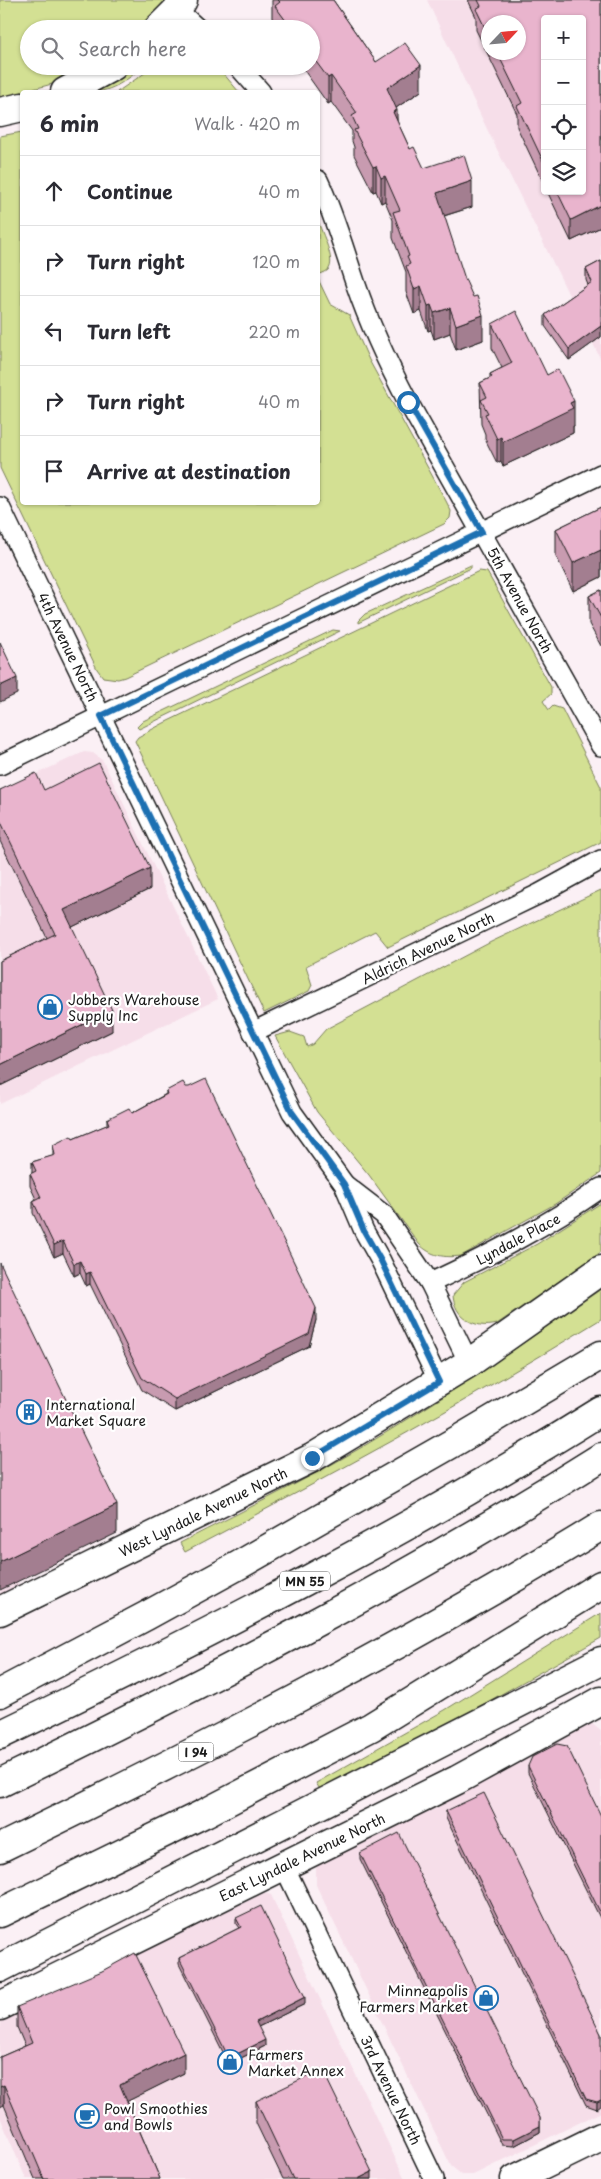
<!DOCTYPE html>
<html lang="en">
<head>
<meta charset="utf-8">
<style>
	:root { --surface:#fff; --page:#f2f2f3; --text:#2b2b33; --muted:#7c7c81; --line:#e1e1e2 }
	body { margin:0; font-family:"Playpen Sans",sans-serif; background:var(--page); color:var(--text) }
	.controls { position:absolute; right:15px; top:15px; display:grid; overflow:hidden; border-radius:5px; box-shadow:0 1px 4px #0004 }
	.controls button { width:45px; height:45px; display:grid; place-items:center; padding:0; border:0; border-bottom:1px solid var(--line); background:var(--surface); color:var(--text); font:25px sans-serif }
	.compass { position:absolute; left:481px; top:15px; width:45px; height:45px; border-radius:50%; background:var(--surface); box-shadow:0 1px 4px #0004; rotate:64deg }
	.stop { position:absolute; width:15px; height:15px; margin:-11px; border:4px solid #1f6fb2; border-radius:50%; background:#fff }
	.stop.end { background:#1f6fb2; border-color:#fff; box-shadow:0 1px 5px #0008 }
	.list { margin:0; padding:0; list-style:none }
	h2 { display:flex; justify-content:space-between; align-items:center; height:65px; margin:0; padding:0 20px; font-size:21px }
	h2 small { font-size:16px; font-weight:400; color:var(--muted) }
	.list li { display:grid; grid-template-columns:32px 1fr auto; gap:15px; align-items:center; box-sizing:border-box; height:70px; padding:0 20px; border-top:1px solid var(--line) }
	.list b { display:block; font-size:19px; white-space:nowrap }
	.list em { font-size:16px; font-style:normal; color:var(--muted) }
	.icon { flex:none; width:28px; height:28px; fill:none; stroke:currentColor; stroke-width:2; stroke-linecap:round; stroke-linejoin:round }
	.map { position:relative; flex:none; width:601px; height:2179px; overflow:hidden }
	.search { position:absolute; background:var(--surface); box-shadow:0 1px 4px #0004; left:20px; top:20px; width:300px; height:55px; display:flex; align-items:center; gap:12px; box-sizing:border-box; padding:0 18px; border-radius:28px; color:var(--muted); font-size:19px }
	.panel { position:absolute; background:var(--surface); box-shadow:0 1px 4px #0004; left:20px; top:90px; width:300px; height:415px; border-radius:5px }
	.map>svg:first-child { display:block }
</style>
</head>
<body>
<div class="map">
<svg width="601" height="2179" viewBox="0 0 601 2179">
	<rect width="100%" height="100%" fill="#fbf0f5"/>
	<filter id="ink" filterUnits="userSpaceOnUse"><feTurbulence type="fractalNoise" baseFrequency=".02" numOctaves="2"/><feDisplacementMap in="SourceGraphic" scale="10" xChannelSelector="R" yChannelSelector="G"/><feConvolveMatrix kernelMatrix="1 2 1 2 8 2 1 2 1" color-interpolation-filters="sRGB"/></filter>
	<g filter="url(#ink)">
		<g fill="#f6dee9" fill-rule="evenodd">
			<path d="M427,0H601V360L486,127ZM545,19H582V191H545ZM488,22H518V52H488Z"/>
			<polygon points="84,752 93,753 103,761 218,999 0,1104 0,791"/>
			<polygon points="0,1547 20,1587 0,1596"/>
			<polygon points="578,1721 591,1723 601,1731 601,2112 473,2175 462,2175 451,2166 316,1885 316,1868 324,1857 437,1808"/>
			<polygon points="264,1893 271,1895 405,2179 26,2179 0,2117 0,2019"/>
		</g>
		<g fill="#d3e093" stroke="#787e58">
			<polygon points="0,0 165,0 141,29 29,29 29,66 89,66 52,84 0,98"/>
			<path d="M133,66H144C128,79 113,92 91,92Z"/>
			<polygon points="155,66 217,66 239,92 117,92"/>
			<polygon points="22,132 22,502 318,502 318,279 330,304 349,315 369,360 446,501 451,511 450,518 444,524 125,677 118,679 103,677 97,669 0,468 0,136"/>
			<path d="M318,221C321,232 337,261 328,270C326,272 320,274 318,275Z"/>
			<polygon points="471,565 471,568 358,623 358,621 365,614"/>
			<polygon points="479,571 487,572 551,687 551,694 543,701 549,710 553,706 562,709 601,787 601,842 388,947 375,931 306,966 312,985 309,991 264,1013 135,741 138,737 164,723"/>
			<polygon points="333,630 340,631 139,729 137,727 143,721"/>
			<path d="M601,890V1173L555,1204L461,1256C444,1258 431,1256 419,1244L369,1175L317,1112L275,1036L290,1032L304,1037L307,1047L313,1044L326,1029L491,942Z"/>
			<path d="M601,1203V1252L497,1324C475,1330 454,1317 453,1295L464,1282L537,1244Z"/>
			<path d="M601,1289V1319C466,1403 326,1478 185,1552L180,1543C250,1507 321,1473 387,1432C461,1387 531,1338 601,1289Z"/>
			<polygon points="601,1613 601,1638 450,1723 321,1791 316,1783 445,1710"/>
		</g>
		<g fill="none" stroke-linecap="round" stroke-linejoin="round">
			<defs>
				<g id="street">
					<polyline points="177,10 198,29"/>
					<polyline points="238,66 261,92"/>
					<path d="M318,180C334,214 344,250 356,285C370,326 388,364 408,402L601,746"/>
					<polyline points="0,507 292,1112 344,1184 364,1231 381,1261 439,1382"/>
					<polyline points="0,765 601,474"/>
					<polyline points="253,1032 539,894 601,860"/>
					<polyline points="345,1185 384,1215 430,1283 469,1363"/>
					<path d="M430,1283C490,1255 547,1226 601,1188"/>
					<polyline points="284,1866 434,2179"/>
				</g>
				<g id="secondary">
					<polyline points="158,29 177,10 183,0"/>
					<polyline points="65,92 113,66"/>
					<polyline points="0,112 22,107"/>
					<polyline points="0,1611 312,1458 469,1363 601,1270"/>
					<polyline points="0,2006 457,1780 601,1701"/>
					<polyline points="515,2179 601,2137"/>
				</g>
				<g id="highway">
					<polyline points="0,1693 146,1616 239,1565 458,1440 601,1355"/>
					<path d="M0,1735C205,1636 408,1532 601,1411"/>
					<path d="M0,1783C205,1683 408,1579 601,1457"/>
					<path d="M0,1848C205,1748 406,1646 601,1526"/>
					<polyline points="0,1913 205,1813 371,1727 601,1585"/>
					<polyline points="0,1968 601,1661"/>
				</g>
			</defs>
			<use href="#street" stroke="#1c1c1c" stroke-width="22"/>
			<use href="#secondary" stroke="#1c1c1c" stroke-width="31"/>
			<use href="#highway" stroke="#1c1c1c" stroke-width="31"/>
			<use href="#street" stroke="#fff" stroke-width="19"/>
			<use href="#secondary" stroke="#fff" stroke-width="28"/>
			<use href="#highway" stroke="#fff" stroke-width="28"/>
		</g>
		<g fill="#c89bb0" stroke="#1c1c1c" fill-rule="evenodd">
			<polygon points="272,0 333,0 376,62 421,91 396,108 397,121 410,149 424,168 472,207 444,216 483,340 456,350 450,333 434,339 431,330 428,331 421,311 414,314 406,292 406,272 393,238 393,220 385,201 381,203 376,191 373,192 354,155 354,147 352,141 352,131 331,102 328,104 301,66 311,66 311,29 275,29 275,21 272,18"/>
			<path d="M468,0H601V227L571,241L547,191H582V19H545V186L517,127V114L476,30V17ZM488,22H518V52H488Z"/>
			<polygon points="601,261 601,337 569,360 545,326 545,315 588,285 586,280 586,269"/>
			<polygon points="492,324 547,375 574,426 573,426 573,433 503,466 501,461 497,463 485,439 485,434 481,424 480,383 490,378 490,374 502,368 492,348"/>
			<polygon points="601,507 601,577 573,591 556,556 556,529"/>
			<polygon points="601,590 601,646 589,624 589,596"/>
			<polygon points="0,790 44,790 150,889 72,927 112,1031 0,1086 0,961 47,938 0,841"/>
			<polygon points="166,1091 316,1320 309,1346 175,1411 142,1390 90,1284 86,1286 80,1273 74,1276 63,1253 54,1257 33,1213 33,1201 36,1199 30,1186 30,1174 32,1173 32,1162 53,1156 53,1145 73,1139 107,1125 107,1119 132,1113 166,1094"/>
			<polygon points="528,1766 601,1816 601,1920 528,1773"/>
			<polygon points="446,1811 601,2034 597,2109 586,2105 446,1818"/>
			<polygon points="360,1853 540,2118 540,2132 514,2146 502,2145 360,1859"/>
			<polygon points="236,1918 305,2004 258,2027 265,2046 229,2064 179,1964 179,1958 239,1928 236,1924"/>
			<polygon points="17,2007 184,2073 127,2101 160,2179 35,2179 4,2105 0,2057 25,2046 17,2027"/>
			<polygon points="256,2101 372,2179 283,2179 256,2123"/>
		</g>
		<g fill="#a37e90" stroke="#1c1c1c">
			<polygon points="421,65 421,91 387,114 387,88"/>
			<polygon points="331,76 331,102 328,104 328,78"/>
			<polygon points="397,110 397,136 393,112"/>
			<polygon points="376,166 376,191 373,192 373,167"/>
			<polygon points="385,176 385,201 381,203 381,178"/>
			<polygon points="472,181 472,207 437,218 437,193"/>
			<polygon points="601,205 601,227 571,241 571,220"/>
			<polygon points="421,286 421,311 414,314 414,289"/>
			<polygon points="431,305 431,330 428,331 428,306"/>
			<polygon points="450,308 450,333 434,339 434,313"/>
			<polygon points="483,315 483,340 456,350 456,325"/>
			<polygon points="601,326 601,337 569,360 569,349"/>
			<polygon points="574,401 574,426 573,426 573,433 503,466 503,442"/>
			<polygon points="501,437 501,461 497,463 497,439"/>
			<polygon points="601,550 601,577 573,591 573,563"/>
			<polygon points="17,678 17,694 0,702 0,686"/>
			<polygon points="150,868 150,889 64,931 64,910"/>
			<polygon points="112,1010 112,1031 0,1086 0,1065"/>
			<polygon points="63,1241 63,1253 54,1257 54,1245"/>
			<polygon points="80,1261 80,1273 74,1276 74,1264"/>
			<polygon points="90,1272 90,1284 86,1286 86,1274"/>
			<polygon points="316,1308 316,1320 309,1346 175,1411 175,1399"/>
			<polygon points="117,1505 117,1533 0,1590 0,1562"/>
			<polygon points="305,1997 305,2004 256,2028 256,2022"/>
			<polygon points="265,2040 265,2046 229,2064 229,2058"/>
			<polygon points="184,2053 184,2073 120,2105 120,2085"/>
			<polygon points="4,2085 4,2105 0,2107 0,2087"/>
			<polygon points="601,2100 601,2106 597,2109 597,2102"/>
			<polygon points="540,2126 540,2132 514,2146 514,2139"/>
			<polygon points="372,2172 372,2179 358,2179"/>
		</g>
		<g fill="#e9b4cd" stroke="#1c1c1c">
			<polygon points="278,0 333,0 376,62 405,43 421,65 387,88 397,110 393,112 410,149 414,147 424,168 464,155 472,181 437,193 465,279 473,297 477,296 483,315 456,325 450,308 434,313 431,305 428,306 421,286 414,289 406,266 410,264 407,257 409,256 393,212 400,210 385,176 381,178 376,166 373,167 354,130 358,129 352,116 357,113 331,76 328,78 311,55 311,29 292,29 275,6 280,2"/>
			<polygon points="478,0 601,0 601,205 571,220 557,191 582,191 582,19 545,19 545,165 517,106 522,103 497,52 518,52 518,22 488,22 488,34 476,9 481,6"/>
			<polygon points="601,261 601,326 569,349 545,315 592,282 586,269"/>
			<polygon points="516,311 547,375 558,369 574,401 570,403 573,408 503,442 501,437 497,439 485,414 488,413 481,400 487,397 480,383 492,377 490,374 512,363 492,324"/>
			<polygon points="601,507 601,550 573,563 556,529"/>
			<polygon points="601,590 601,618 589,596"/>
			<polygon points="0,642 17,678 0,686"/>
			<polygon points="99,763 150,868 64,910 112,1010 0,1065 0,961 55,934 0,820 0,790 36,773 44,790"/>
			<polygon points="206,1079 316,1308 309,1334 175,1399 142,1378 90,1272 86,1274 80,1261 74,1264 63,1241 54,1245 33,1201 41,1197 30,1174 36,1171 32,1162 55,1155 53,1145 71,1136 73,1139 109,1124 107,1119 129,1108 132,1113 167,1094 166,1091 183,1082 186,1087 189,1087"/>
			<polygon points="0,1263 117,1505 0,1562"/>
			<polygon points="557,1744 567,1746 601,1816 601,1914 528,1766 532,1757"/>
			<polygon points="484,1793 601,2034 601,2100 597,2102 586,2099 446,1811"/>
			<polygon points="399,1833 540,2118 540,2126 514,2139 502,2139 360,1853"/>
			<polygon points="261,1906 305,1997 256,2022 265,2040 229,2058 179,1958 241,1927 236,1918"/>
			<polygon points="135,1953 184,2053 120,2085 160,2179 44,2179 4,2085 0,2087 0,2057 32,2043 17,2007 102,1971"/>
			<polygon points="322,2069 372,2172 358,2179 293,2179 256,2101"/>
		</g>
	</g>
	<g fill="none" stroke-linecap="round" stroke-linejoin="round" filter="url(#ink)">
		<polyline stroke="#1f6fb2" stroke-width="6" points="312,1458 439,1382 381,1261 364,1231 344,1184 292,1112 101,716 482,532 408,402"/>
	</g>
	<defs>
		<symbol id="shop-ring" viewBox="-11 -11 22 22"><circle r="9.5" fill="#fff" stroke="#1f6fb2" stroke-width="1.5"/><path d="M-5-2.5h2.3a2.7 3.5 0 0 1 5.4 0H5L5.5 6h-11ZM-1.5-2.5h3a1.5 2.3 0 0 0-3 0Z" fill="#1f6fb2"/></symbol>
		<symbol id="building-ring" viewBox="-11 -11 22 22"><circle r="9.5" fill="#fff" stroke="#1f6fb2" stroke-width="1.5"/><path d="M-4-6H4V6H1V3H-1V6H-4ZM-2.5-4.3h1.7v1.8h-1.7ZM.8-4.3h1.7v1.8H.8ZM-2.5-1h1.7V.8h-1.7ZM.8-1h1.7V.8H.8Z" fill="#1f6fb2"/></symbol>
		<symbol id="cafe-ring" viewBox="-11 -11 22 22"><circle r="9.5" fill="#fff" stroke="#1f6fb2" stroke-width="1.5"/><path d="M-5.5-4.5H6V0H3Q3 3.5 0 3.5H-2.5Q-5.5 3.5-5.5 0ZM3-3.2v2h1.7v-2ZM-6 4.5H4V6H-6Z" fill="#1f6fb2"/></symbol>
	</defs>
	<g fill-rule="evenodd">
		<use href="#shop-ring" x="36" y="993" width="28" height="28"/>
		<use href="#building-ring" x="15" y="1398" width="28" height="28"/>
		<use href="#shop-ring" x="472" y="1984" width="28" height="28"/>
		<use href="#shop-ring" x="216" y="2048" width="28" height="28"/>
		<use href="#cafe-ring" x="73" y="2102" width="28" height="28"/>
	</g>
	<g text-anchor="middle" dominant-baseline="central" stroke-width="4.5" stroke-linejoin="round" paint-order="stroke">
		<g fill="#fff" stroke="#606060" stroke-width="1">
			<rect x="280" y="1571.5" width="50" height="19" rx="4"/>
			<rect x="178.5" y="1742.5" width="35" height="19" rx="4"/>
		</g>
		<g font-size="12" font-weight="bold" fill="#1c1c1c">
			<text x="305" y="1581">MN 55</text>
			<text x="196" y="1752">I 94</text>
		</g>
		<g font-size="14" fill="#1c1c1c" stroke="#fff">
			<text transform="translate(520 600) rotate(61)">5th Avenue North</text>
			<text transform="translate(68 647) rotate(64)">4th Avenue North</text>
			<text transform="translate(428 948) rotate(-26)">Aldrich Avenue North</text>
			<text transform="translate(518 1239) rotate(-28)">Lyndale Place</text>
			<text transform="translate(203 1512) rotate(-26)">West Lyndale Avenue North</text>
			<text transform="translate(302 1857) rotate(-26)">East Lyndale Avenue North</text>
			<text transform="translate(391 2090) rotate(64)">3rd Avenue North</text>
		</g>
		<g font-size="14" fill="#1c1c1c" stroke="#fff" text-anchor="start">
			<text x="68" y="999">Jobbers Warehouse<tspan x="68" dy="16">Supply Inc</tspan></text>
			<text x="46" y="1404">International<tspan x="46" dy="16">Market Square</tspan></text>
			<text x="468" y="1990" text-anchor="end">Minneapolis<tspan x="468" dy="16">Farmers Market</tspan></text>
			<text x="248" y="2054">Farmers<tspan x="248" dy="16">Market Annex</tspan></text>
			<text x="104" y="2108">Powl Smoothies<tspan x="104" dy="16">and Bowls</tspan></text>
		</g>
	</g>
</svg>
<div class="controls">
<button>+</button>
<button>−</button>
<button><svg class="icon" aria-label="locate" viewBox="0 0 24 24"><circle cx="12" cy="12" r="6"/><path d="M12 2v4M12 18v4M2 12h4M18 12h4"/></svg></button>
<button><svg class="icon" aria-label="layers" viewBox="0 0 24 24"><path d="M12 4l9 5-9 5-9-5zM3 14l9 5 9-5"/></svg></button>
</div>
<svg class="compass" viewBox="-18 -18 36 36"><path d="M0-13l5 13h-10z" fill="#e53935"/><path d="M0 13l5-13h-10z" fill="#7c7c81"/></svg>
<div class="stop" style="left:408px;top:402px"></div>
<div class="stop end" style="left:312px;top:1458px"></div>
<div class="search"><svg class="icon" aria-label="search" viewBox="0 0 24 24"><circle cx="10" cy="10" r="6"/><path d="M15 15l6 6"/></svg>Search here</div>
<section class="panel">
<h2>6 min<small>Walk · 420 m</small></h2>
<ul class="list">
<li><svg class="icon" aria-label="ahead" viewBox="0 0 24 24"><path d="M12 20V5M6 11l6-6 6 6"/></svg><div><b>Continue</b></div><em>40 m</em></li>
<li><svg class="icon" aria-label="right" viewBox="0 0 24 24"><path d="M7 20v-9h11M14 6l5 5-5 5"/></svg><div><b>Turn right</b></div><em>120 m</em></li>
<li><svg class="icon" aria-label="left" viewBox="0 0 24 24"><path d="M17 20v-9H6M10 6l-5 5 5 5"/></svg><div><b>Turn left</b></div><em>220 m</em></li>
<li><svg class="icon" aria-label="right" viewBox="0 0 24 24"><path d="M7 20v-9h11M14 6l5 5-5 5"/></svg><div><b>Turn right</b></div><em>40 m</em></li>
<li><svg class="icon" aria-label="arrive" viewBox="0 0 24 24"><path d="M6 21V4h12l-3 4 3 4H6"/></svg><div><b>Arrive at destination</b></div></li>
</ul>
</section>
</div>
</body>
</html>
